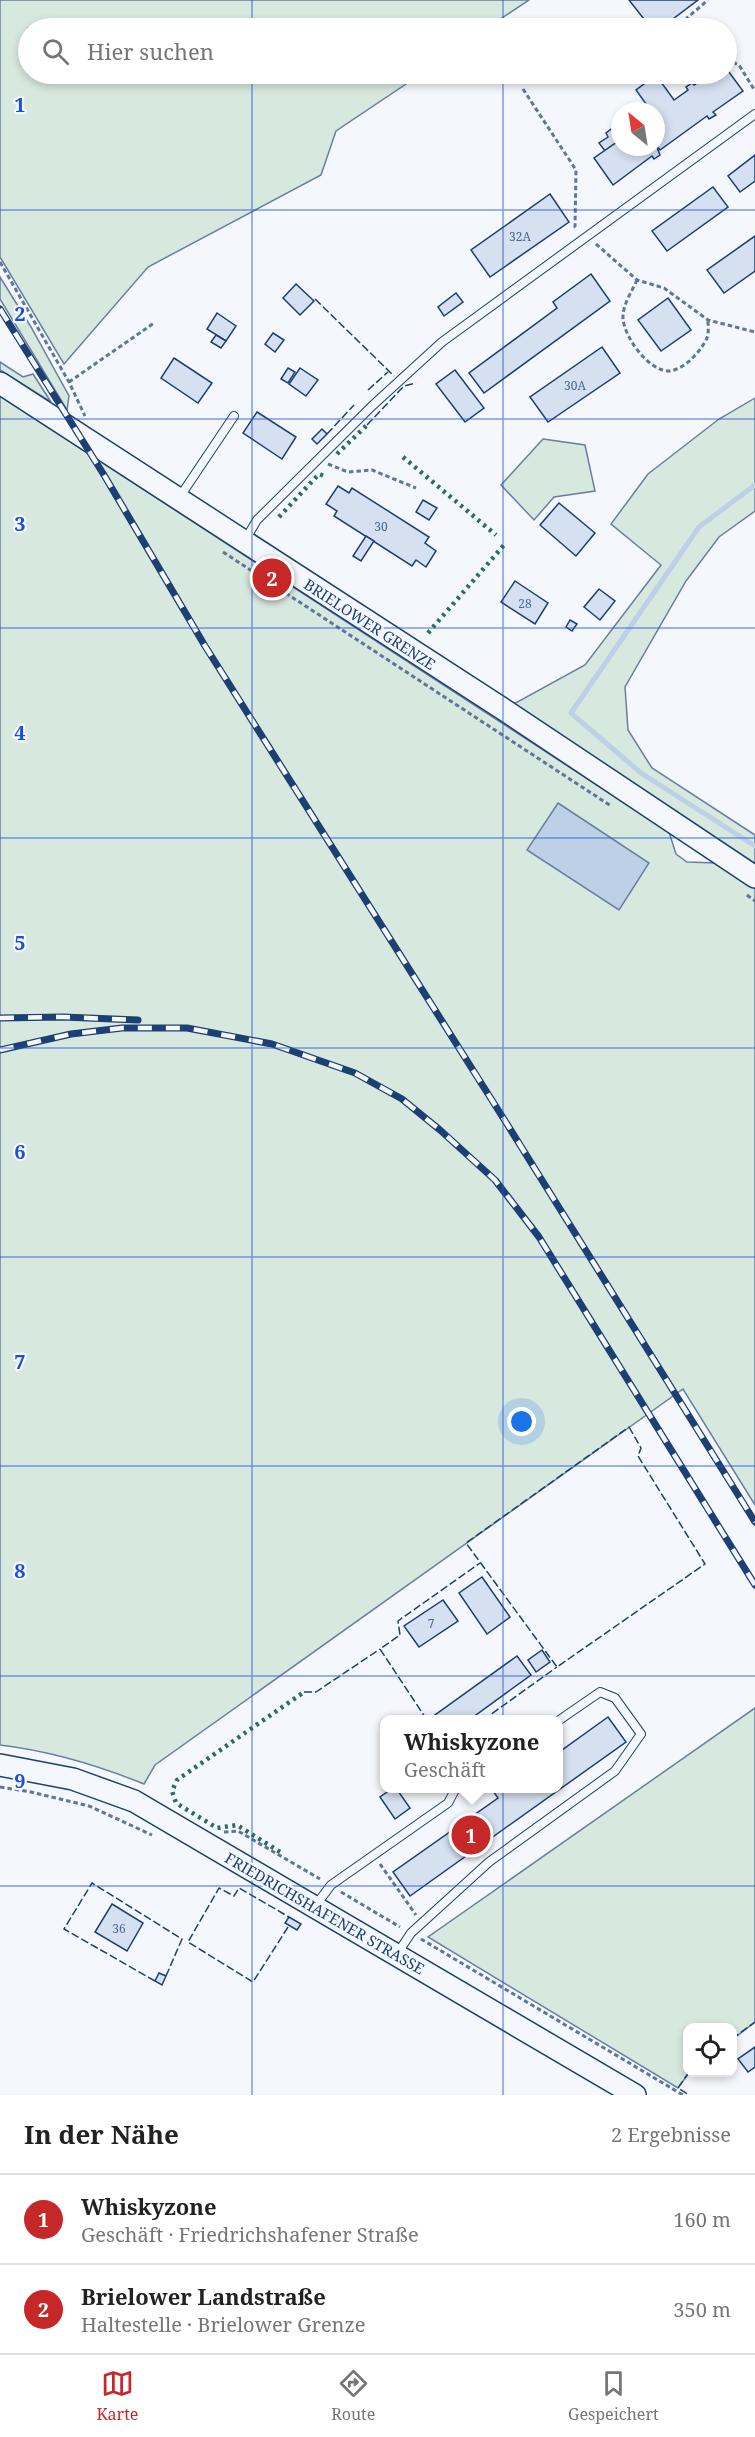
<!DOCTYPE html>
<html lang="de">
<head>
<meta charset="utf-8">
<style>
	:root { --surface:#fff; --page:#f6f6f6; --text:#222; --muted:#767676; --line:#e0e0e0; --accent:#c62828 }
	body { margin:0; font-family:"Noto Serif",serif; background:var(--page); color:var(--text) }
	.controls { position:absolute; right:18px; bottom:18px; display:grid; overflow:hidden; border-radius:12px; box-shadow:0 3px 9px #0003 }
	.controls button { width:54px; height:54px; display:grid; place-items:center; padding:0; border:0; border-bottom:2px solid var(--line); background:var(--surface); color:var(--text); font:30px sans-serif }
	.compass { position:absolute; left:611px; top:102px; width:54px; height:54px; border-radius:50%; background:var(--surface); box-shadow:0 3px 9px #0003; rotate:330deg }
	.you { position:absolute; left:522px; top:1422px; width:21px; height:21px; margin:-15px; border:4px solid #fff; border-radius:50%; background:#1a73e8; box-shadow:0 0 0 9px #1a73e833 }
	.badge { display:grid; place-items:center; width:39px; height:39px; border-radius:50%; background:var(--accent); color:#fff; font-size:20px; font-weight:700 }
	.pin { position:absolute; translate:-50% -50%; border:3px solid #fff; box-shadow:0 2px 6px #0006 }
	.popup { position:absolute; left:380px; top:1715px; width:183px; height:78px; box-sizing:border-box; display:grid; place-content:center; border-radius:12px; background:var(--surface); filter:drop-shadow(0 2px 4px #0005); font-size:20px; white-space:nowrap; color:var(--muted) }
	.popup b { font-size:22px; color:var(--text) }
	.popup::after { content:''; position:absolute; left:50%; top:100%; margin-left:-12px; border:12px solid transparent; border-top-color:var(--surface) }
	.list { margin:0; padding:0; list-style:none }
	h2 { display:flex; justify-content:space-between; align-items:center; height:78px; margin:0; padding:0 24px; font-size:26px }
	h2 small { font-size:20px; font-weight:400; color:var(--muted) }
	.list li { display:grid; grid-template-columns:39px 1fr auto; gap:18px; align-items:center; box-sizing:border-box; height:90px; padding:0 24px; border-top:2px solid var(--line) }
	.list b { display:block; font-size:22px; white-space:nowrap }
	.list p { margin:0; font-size:20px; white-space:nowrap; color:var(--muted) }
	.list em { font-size:20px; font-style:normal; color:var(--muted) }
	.icon { flex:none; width:33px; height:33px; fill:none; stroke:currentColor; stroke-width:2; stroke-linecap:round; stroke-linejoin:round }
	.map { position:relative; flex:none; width:755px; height:2095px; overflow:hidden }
	.search { position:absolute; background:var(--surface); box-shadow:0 3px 9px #0003; left:18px; right:18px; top:18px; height:66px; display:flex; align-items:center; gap:15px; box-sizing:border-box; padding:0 21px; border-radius:33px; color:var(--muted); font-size:22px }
	.sheet { height:258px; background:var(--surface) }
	nav { display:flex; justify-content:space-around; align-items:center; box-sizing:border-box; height:84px; border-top:2px solid var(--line); background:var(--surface); font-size:16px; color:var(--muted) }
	nav a { display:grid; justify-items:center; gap:3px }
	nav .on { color:var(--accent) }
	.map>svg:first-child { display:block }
</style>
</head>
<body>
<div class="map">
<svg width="755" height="2095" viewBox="0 0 755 2095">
	<rect width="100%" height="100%" fill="#f4f7fb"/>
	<g fill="#d7e8df" stroke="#687fa3" stroke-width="1.5">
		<polygon points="0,0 529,0 487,28 28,28 28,74 421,74 336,131 321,175 148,267 64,364 0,257"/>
		<polygon points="0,277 31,327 69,396 67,410 0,299"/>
		<polygon points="0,362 23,377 33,374 51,402 0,370"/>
		<path d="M0,396L669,832L676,854L687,862L717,863L755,888V1505L683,1389L155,1765L144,1784C97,1765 51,1751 0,1745Z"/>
		<polygon points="755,398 755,511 719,537 686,581 625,687 628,730 652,768 755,835 755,866 510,706 585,665 661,565 611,524 648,474 719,419"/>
		<polygon points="543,439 585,445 595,491 554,497 534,520 501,485"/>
		<polygon points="755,1708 755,2022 733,2039 732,2028 688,2028 689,2073 678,2088 428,1937"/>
	</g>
	<polygon fill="#bed0e5" stroke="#687fa3" stroke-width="1.5" points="558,803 649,863 619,910 527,850"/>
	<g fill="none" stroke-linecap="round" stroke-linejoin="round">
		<polyline stroke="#bed0e5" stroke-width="5" points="755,485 699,527 571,713 641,773 755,846"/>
	</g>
	<g fill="#d5e0f0" stroke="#1d3f73" stroke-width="1.5">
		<polygon points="629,0 698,0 661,28 651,28"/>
		<polygon points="726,68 743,91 713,112 716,115 709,119 707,116 660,150 656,145 656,111 651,111 636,90 656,75 674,100 688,90 686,87 692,83 694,85 711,74 726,74"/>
		<polygon points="619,123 620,140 605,151 599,143 608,137 606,133"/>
		<polygon points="620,140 620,147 656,147 656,145 660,155 654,159 652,156 613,185 594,158"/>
		<polygon points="755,155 755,181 740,192 728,176"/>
		<polygon points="713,187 728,207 667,251 652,231"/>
		<polygon points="550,194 569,222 490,277 471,250"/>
		<polygon points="755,236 755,271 724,293 707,270"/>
		<polygon points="591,274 610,301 484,393 469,373 557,308 553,302"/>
		<polygon points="296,284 314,301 300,315 283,298"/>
		<polygon points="456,293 463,302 444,316 438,307"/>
		<polygon points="668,298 691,330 661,351 638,320"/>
		<polygon points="217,313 236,326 226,341 207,329"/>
		<polygon points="273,333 284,340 275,352 265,344"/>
		<polygon points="216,335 226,341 221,348 211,342"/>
		<polygon points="602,347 620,373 548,422 530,397"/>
		<polygon points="174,358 212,383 198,403 161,378"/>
		<polygon points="288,368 295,372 288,383 281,379"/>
		<polygon points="300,368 318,380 306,396 289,384"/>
		<polygon points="455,370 484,408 465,422 436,384"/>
		<polygon points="257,412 296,437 282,459 243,433"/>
		<polygon points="322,429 327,434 317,444 312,439"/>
		<polygon points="338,486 349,493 352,488 429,537 425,543 436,551 426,567 416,560 412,566 334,516 337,511 326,504"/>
		<polygon points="423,500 437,508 429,520 416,512"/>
		<polygon points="559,503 595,533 576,556 540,525"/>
		<polygon points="366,536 374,541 361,561 353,556"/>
		<polygon points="515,581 548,603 535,624 501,602"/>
		<polygon points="599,589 615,601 600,620 584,607"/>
		<polygon points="570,620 577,624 572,631 566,627"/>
		<polygon points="482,1577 510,1617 487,1634 459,1593"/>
		<polygon points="443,1600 458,1621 419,1647 404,1626"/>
		<polygon points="542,1650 550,1662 536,1672 528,1660"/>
		<polygon points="517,1656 531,1675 469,1720 439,1720 435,1715"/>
		<polygon points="608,1717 626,1742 410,1896 393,1872 498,1798 491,1788 558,1788 558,1753"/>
		<polygon points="393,1788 396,1788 410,1808 395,1819 380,1797"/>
		<polygon points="112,1904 143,1923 127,1951 95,1932"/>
		<polygon points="289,1917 301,1924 297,1930 285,1923"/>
		<polygon points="159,1973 166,1976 162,1985 155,1981"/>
		<polygon points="755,2047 755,2067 748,2072 738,2059"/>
	</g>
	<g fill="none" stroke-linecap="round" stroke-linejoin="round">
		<defs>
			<g id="lane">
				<polyline points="179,498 234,416"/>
				<polyline points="245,540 257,520 372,406 442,342 755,114"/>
				<polyline points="316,1905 331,1885 448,1803 456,1788"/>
				<polyline points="397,1954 411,1933 489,1862 615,1771 641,1734 615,1698 600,1692 558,1721"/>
			</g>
			<g id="secondary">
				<polyline points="0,383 506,711 755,877"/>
				<polyline points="0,1765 73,1779 134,1801 635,2095"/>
			</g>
		</defs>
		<use href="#lane" stroke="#1d3f73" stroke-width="10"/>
		<use href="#secondary" stroke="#1d3f73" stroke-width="24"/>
		<g stroke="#5e769c" stroke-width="3" stroke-dasharray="4.5 3" stroke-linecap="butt">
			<polyline points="685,28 687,18 708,0"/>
			<polyline points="726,59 739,65 755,91"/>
			<polyline points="523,89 576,170 575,227 577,229"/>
			<polyline points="596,244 637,280 664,288 708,320 755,332"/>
			<polyline points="0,262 69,382 85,416"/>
			<path d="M637,280C632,291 622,306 623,319C625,338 649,372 670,371C685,369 701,351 707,338C709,333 708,326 708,320"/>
			<polyline points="69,382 154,323"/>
			<polyline points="328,464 348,472 372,470 416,488"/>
			<polyline points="223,552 611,806"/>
			<polyline points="747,895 755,901"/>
			<polyline points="0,1787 31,1792 89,1806 152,1835"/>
			<polyline points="224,1832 238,1831 320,1879"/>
			<polyline points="380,1864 416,1915"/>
			<polyline points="341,1892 400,1927"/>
			<polyline points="421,1939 683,2095"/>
		</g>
		<use href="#lane" stroke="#f4f7fb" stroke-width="8"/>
		<use href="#secondary" stroke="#f4f7fb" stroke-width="21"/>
		<defs>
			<g id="rail">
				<polyline points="0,309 104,475 205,646 507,1124 755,1522"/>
				<polyline points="0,1018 63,1017 138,1020"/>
				<polyline points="0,1050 71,1034 122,1028 187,1028 272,1044 355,1073 402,1099 440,1130 495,1180 539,1237 755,1585"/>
			</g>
		</defs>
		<use href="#rail" stroke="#1d3f73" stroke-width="7"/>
		<use href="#rail" stroke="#f4f7fb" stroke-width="4.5" stroke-dasharray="14" stroke-linecap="butt"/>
		<g stroke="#2c6c60" stroke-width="4.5" stroke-dasharray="3 4.5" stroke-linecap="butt">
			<polyline points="337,454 367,425"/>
			<polyline points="403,457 496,535"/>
			<polyline points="279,517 319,474 327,477"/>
			<polyline points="428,633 504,545"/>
			<polyline points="280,1852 237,1825 217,1828 176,1803 172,1791 177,1780 304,1692"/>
		</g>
		<g stroke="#1d3f73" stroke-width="1.5" stroke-dasharray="8 3" stroke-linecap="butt">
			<polyline points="315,299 394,376"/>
			<polyline points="368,390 388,372"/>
			<polyline points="367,425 404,386 416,383"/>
			<polyline points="327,434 354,405"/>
			<polygon points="629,1427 641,1448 638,1456 705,1564 557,1667 466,1543"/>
			<polyline points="304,1692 316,1692 380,1649"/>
			<polyline points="427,1720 380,1649 400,1635 398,1621 480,1563"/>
			<polyline points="483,1720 557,1667"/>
			<polyline points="288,1927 253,1982 188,1942 219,1888 234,1896 239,1888 289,1917"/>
			<polyline points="155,1981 64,1929 92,1883 182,1939 166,1976"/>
			<polyline points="732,2039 755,2022"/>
			<polyline points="689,2072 678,2088 689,2095"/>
		</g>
	</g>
	<path fill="none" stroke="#1d4ed8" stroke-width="1.5" stroke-opacity="0.55" d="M252,0V28M503,0V28M252,74V2095M503,74V2095M0,210H755M0,419H755M0,628H755M0,838H755M0,1048H755M0,1257H755M0,1466H755M0,1676H755M0,1886H755"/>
	<g text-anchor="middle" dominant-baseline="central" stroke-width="4.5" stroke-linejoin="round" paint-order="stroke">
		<g font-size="12" fill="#4b6792">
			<text x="520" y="236">32A</text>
			<text x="575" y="385">30A</text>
			<text x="381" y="526">30</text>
			<text x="525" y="603">28</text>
			<text x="431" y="1623">7</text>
			<text x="119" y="1928">36</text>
		</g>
		<g font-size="15" fill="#1d3f73" stroke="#f4f7fb">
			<text transform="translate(370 624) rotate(33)">BRIELOWER GRENZE</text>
			<text transform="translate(325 1913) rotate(30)">FRIEDRICHSHAFENER STRASSE</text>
		</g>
	</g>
	<g font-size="20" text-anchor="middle" font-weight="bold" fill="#1d4ed8" stroke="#f4f7fb" stroke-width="4.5" stroke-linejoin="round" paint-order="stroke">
		<text x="20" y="112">1</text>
		<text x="20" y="321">2</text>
		<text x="20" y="531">3</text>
		<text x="20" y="740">4</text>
		<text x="20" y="950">5</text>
		<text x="20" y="1159">6</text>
		<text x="20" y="1369">7</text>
		<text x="20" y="1578">8</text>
		<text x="20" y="1788">9</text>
	</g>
</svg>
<div class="controls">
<button><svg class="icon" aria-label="locate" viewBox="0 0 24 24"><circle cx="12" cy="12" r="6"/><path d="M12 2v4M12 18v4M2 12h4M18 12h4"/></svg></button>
</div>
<svg class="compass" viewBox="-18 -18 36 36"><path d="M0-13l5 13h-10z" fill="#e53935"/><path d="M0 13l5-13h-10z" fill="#767676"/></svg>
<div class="you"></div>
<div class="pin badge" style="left:471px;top:1835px">1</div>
<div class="popup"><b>Whiskyzone</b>Geschäft</div>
<div class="pin badge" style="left:272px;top:578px">2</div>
<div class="search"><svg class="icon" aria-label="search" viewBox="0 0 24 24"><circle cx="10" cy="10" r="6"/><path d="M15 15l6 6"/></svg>Hier suchen</div>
</div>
<section class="sheet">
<h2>In der Nähe<small>2 Ergebnisse</small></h2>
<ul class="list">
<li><span class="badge">1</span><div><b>Whiskyzone</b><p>Geschäft · Friedrichshafener Straße</p></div><em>160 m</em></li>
<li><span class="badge">2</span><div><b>Brielower Landstraße</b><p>Haltestelle · Brielower Grenze</p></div><em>350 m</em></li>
</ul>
</section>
<nav>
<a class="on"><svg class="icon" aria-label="map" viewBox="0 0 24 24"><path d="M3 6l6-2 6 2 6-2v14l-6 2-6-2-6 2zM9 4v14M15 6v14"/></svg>Karte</a>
<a><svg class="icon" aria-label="directions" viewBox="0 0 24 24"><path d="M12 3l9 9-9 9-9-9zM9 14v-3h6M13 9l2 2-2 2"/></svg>Route</a>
<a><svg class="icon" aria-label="saved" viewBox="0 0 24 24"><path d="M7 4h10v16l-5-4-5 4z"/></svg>Gespeichert</a>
</nav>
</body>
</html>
